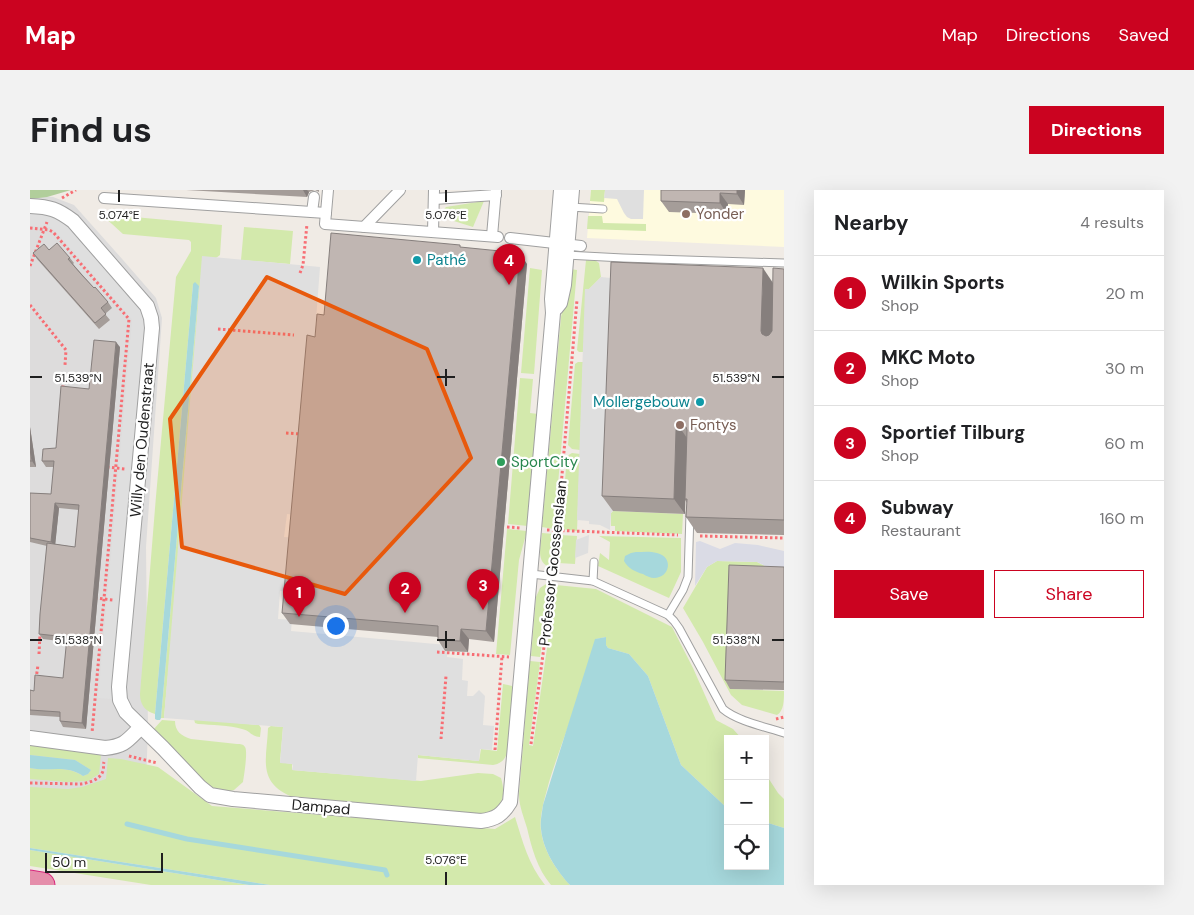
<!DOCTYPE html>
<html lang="en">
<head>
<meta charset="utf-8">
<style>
	:root { --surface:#fff; --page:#f2f2f2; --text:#202124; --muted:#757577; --line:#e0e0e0; --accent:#cb0320 }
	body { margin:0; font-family:"DM Sans",sans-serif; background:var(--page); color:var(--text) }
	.controls { position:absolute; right:15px; bottom:15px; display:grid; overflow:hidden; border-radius:0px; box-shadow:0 5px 20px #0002 }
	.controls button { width:45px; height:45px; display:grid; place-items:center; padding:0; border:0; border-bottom:1px solid var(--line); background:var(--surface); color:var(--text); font:25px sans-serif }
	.scale { position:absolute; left:15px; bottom:12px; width:118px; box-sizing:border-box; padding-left:5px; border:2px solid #1f1f1f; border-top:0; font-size:14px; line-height:18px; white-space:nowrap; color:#1f1f1f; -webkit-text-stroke:4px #fff; paint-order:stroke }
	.you { position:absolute; left:305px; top:435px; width:18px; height:18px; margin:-12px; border:4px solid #fff; border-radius:50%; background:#1a73e8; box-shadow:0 0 0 8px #1a73e833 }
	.badge { display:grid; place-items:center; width:32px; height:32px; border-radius:50%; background:var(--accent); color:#fff; font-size:16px; font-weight:700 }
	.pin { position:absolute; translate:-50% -41px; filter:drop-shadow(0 1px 2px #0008) }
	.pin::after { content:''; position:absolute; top:26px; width:18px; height:15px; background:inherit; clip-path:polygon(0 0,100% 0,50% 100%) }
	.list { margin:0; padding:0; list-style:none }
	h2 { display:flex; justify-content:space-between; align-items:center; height:65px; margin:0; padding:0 20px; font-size:21px }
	h2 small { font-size:16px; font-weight:400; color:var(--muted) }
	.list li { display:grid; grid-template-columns:32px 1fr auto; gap:15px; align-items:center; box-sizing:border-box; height:75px; padding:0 20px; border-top:1px solid var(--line) }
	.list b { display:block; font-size:19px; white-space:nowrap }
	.list p { margin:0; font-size:16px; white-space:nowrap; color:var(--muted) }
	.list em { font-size:16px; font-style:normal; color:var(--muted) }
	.actions { display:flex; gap:10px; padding:15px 20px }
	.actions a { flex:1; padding:11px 0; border:1px solid var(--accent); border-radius:0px; text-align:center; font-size:18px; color:var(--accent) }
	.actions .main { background:var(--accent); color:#fff }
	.icon { flex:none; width:28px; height:28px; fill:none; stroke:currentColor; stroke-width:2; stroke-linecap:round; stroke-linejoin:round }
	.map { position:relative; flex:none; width:754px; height:695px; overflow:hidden; border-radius:0px }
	header { display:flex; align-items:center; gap:30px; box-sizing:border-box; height:70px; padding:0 25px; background:var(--accent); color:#fff }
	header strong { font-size:24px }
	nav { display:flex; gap:28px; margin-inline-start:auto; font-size:18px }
	.intro { display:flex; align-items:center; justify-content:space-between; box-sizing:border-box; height:120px; padding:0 30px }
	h1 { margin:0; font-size:35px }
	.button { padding:12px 22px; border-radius:0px; background:var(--accent); color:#fff; font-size:18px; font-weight:700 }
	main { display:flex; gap:30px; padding:0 30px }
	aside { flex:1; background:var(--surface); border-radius:0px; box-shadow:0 5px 20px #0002 }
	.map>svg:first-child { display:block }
</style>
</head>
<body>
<header>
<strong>Map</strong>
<nav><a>Map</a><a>Directions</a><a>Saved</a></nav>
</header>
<div class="intro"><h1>Find us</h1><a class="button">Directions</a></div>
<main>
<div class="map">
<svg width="754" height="695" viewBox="0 0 754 695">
	<rect width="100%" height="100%" fill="#f0ebe5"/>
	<polygon fill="#dddcdc" points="0,5 23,7 44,15 93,70 126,108 132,128 116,357 118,539 113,673 0,656"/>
	<polygon fill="#fefadf" points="561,0 754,0 754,57 557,48"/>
	<g fill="#d3e9ac">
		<polygon points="561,0 575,0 574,12 560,11"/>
		<polygon points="454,11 443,37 408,26 416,17"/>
		<path d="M71,24L192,35L190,65L186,68L140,463L134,528H131L169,96L163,94L125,524C115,521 110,515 110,504L126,306L146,87L161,61V52L159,50L93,44Z"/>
		<polygon points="558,26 572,26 573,33 616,34 616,41 557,39"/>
		<polygon points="214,37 263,41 260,74 211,70"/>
		<polygon points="556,70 566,71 569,73 571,87 559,99 553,162 549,162 547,160"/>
		<polygon points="500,78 512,80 504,184 491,183"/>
		<polygon points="540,79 547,80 524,339 512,337 531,127 535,108"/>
		<polygon points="548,172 553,172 550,260 542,259 538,255 545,174"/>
		<polygon points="490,188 503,189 500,223 508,224 498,336 478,334"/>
		<polygon points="542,263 550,264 547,341 531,339 537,266"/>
		<polygon points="583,321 653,324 652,344 585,341 585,336 581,336 581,323"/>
		<polygon points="477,339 497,341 489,370 480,465 466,464"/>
		<path d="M512,343L524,344L521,378C505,372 511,357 512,343Z"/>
		<polygon points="530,345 547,346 545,374 528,373"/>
		<polygon points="569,346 651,348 651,382 639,408 568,376 570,363 579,370 580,352"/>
		<path d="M687,371L727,372L735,376L701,499L754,501C754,510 754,521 747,525L712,515L701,505L673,452L653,418L677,377Z"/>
		<polygon points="516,394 521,394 510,467 501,466 506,407 510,398"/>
		<path d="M526,395L566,399L642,437L663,478L686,530L703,539L712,549H698V619L651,575L618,486L599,464L578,458L576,455V447L566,449C557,477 548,506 539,534C532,553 525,573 519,592C515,608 509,625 511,641C514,662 526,680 540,695H521C507,678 502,659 497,638C494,627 489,617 489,604L500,471L510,472L499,555L503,556Z"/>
		<path d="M473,494L478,495L482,496L483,500L477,563C475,570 470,574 463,575L388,568V565L449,571L451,559L467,561Z"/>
		<path d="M164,529L229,535L231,538L230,547C220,546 221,541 212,539C200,535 181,535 168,534L165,533Z"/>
		<path d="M132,530L145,531C145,541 151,546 161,549L207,554C211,554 213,554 215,557C218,561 214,586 213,592L204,600L200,601L180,597L123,540Z"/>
		<path d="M241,536L253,537L250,572L262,574V580L391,591L448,583L463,584L471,588C477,608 471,622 449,624L260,606C227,591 237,568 238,538Z"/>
		<path d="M0,553L71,565L69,584L58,591L37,592L0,589V578C20,582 35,574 53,586L58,584L61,580L45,570L0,565Z"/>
		<path d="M78,568L91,569L128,577L182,616L465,639L485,627C493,652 498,674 515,695H240L0,658V597L38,599L52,597L76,589Z"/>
		<polygon points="735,583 748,603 754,609 754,638 735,632"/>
		<polygon points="0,660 219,695 121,695 0,676"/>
	</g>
	<polygon fill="#b1ce9b" points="0,0 41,0 17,7 0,9"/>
	<g fill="#dfdfdf">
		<polygon points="575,0 614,0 613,29 601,29 597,27 594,23 587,9 574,8"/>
		<polygon points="0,20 29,25 114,122 116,131 82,509 68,508 102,130 26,42 20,37 0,36"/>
		<polygon points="172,66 290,77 271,325 257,324 254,347 269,348 264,402 250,401 248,429 262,430 261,441 417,455 417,467 433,469 432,490 438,491 437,506 443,506 449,500 455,506 453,535 464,536 462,560 450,559 449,571 388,565 386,591 262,580 263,576 262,574 250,573 253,537 134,528"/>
		<polygon points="571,87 581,88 588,164 577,157 577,165 588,172 583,321 581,323 580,340 570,335 559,334 559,331 547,330 555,99 559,99"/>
		<polygon points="559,345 558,363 545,368 546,350"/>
	</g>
	<polygon fill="#dadbe5" points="670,351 690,359 705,353 728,355 754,361 754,385 727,372 687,371 677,377 665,396 666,352"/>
	<g fill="#a6d8dc">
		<polygon points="165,92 169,96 131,528 130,530 127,530 125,529 125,524 163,94"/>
		<path d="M606,362C613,362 620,361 627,363C644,367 640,388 624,388C621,388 616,386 613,384C605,382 598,378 594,371L595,366L601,363Z"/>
		<path d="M576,447V455L578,458L599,464L618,486L651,575L698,619V676H735V632L754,638V695H540C526,680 513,660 511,639C510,631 512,623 513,615L565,449Z"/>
		<path d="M0,565L45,570L61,580L58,584L53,586C37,574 18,582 0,578Z"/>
		<polygon points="0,658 240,695 219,695 0,660"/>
	</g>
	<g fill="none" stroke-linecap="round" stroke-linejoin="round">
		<polyline stroke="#a6d8dc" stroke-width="5" points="97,634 157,649 355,680 357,685"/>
		<defs>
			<g id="service">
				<polyline points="540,17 573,19"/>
				<polyline points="536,65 593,68 754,73"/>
				<path d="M501,384L563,391L638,425L644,431L649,438L693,519C707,531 736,537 754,543"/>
				<polyline points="563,391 564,372"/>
				<polyline points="638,425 653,400 658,387 660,323"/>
			</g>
			<g id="pedestrian">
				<polyline points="298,0 295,34 468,47"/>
				<polyline points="74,8 296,23"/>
				<polyline points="404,9 466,5"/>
				<polyline points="282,22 284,7"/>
				<polyline points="334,37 370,0"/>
				<polyline points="403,42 404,0"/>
				<polyline points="462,46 466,0"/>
				<polyline points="480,48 551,56"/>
			</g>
			<g id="minor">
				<path d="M0,16C20,17 27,19 43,31L117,116L121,128L122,138L89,497L90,510L96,522L133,558L170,597L180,605L203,609L451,631C466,629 472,625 480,612L523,123L522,109L531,0"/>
				<polyline points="526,118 530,113 534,95 542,0"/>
				<path d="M0,548L75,558C95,556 97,551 111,537"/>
			</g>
			<polyline id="motorway" points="0,693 12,695"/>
		</defs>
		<use href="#service" stroke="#a0a0a0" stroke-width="9"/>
		<use href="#pedestrian" stroke="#a0a0a0" stroke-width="12"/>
		<use href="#minor" stroke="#a0a0a0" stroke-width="16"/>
		<use href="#motorway" stroke="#d8287e" stroke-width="27"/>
		<g stroke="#f76e74" stroke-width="3" stroke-dasharray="2.5 2.5" stroke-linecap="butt">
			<polyline points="32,8 46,0"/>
			<polyline points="0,38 19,40 23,42 99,129 62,543"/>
			<polyline points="0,76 17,32"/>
			<polyline points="270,83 273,75 277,34"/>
			<polyline points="0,115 36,160 35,175"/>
			<polyline points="188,139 264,145"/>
			<polyline points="33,198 34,187"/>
			<polyline points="256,243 271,244"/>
			<polyline points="77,277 95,279"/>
			<polyline points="477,337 491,338"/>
			<polyline points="517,340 648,345"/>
			<polyline points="670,346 754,348"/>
			<polyline points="524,378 547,110"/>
			<polyline points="65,408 83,410"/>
			<polyline points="407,462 479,467"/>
			<polyline points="9,464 10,444"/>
			<polyline points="6,489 8,475"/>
			<polyline points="746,529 754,527"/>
			<polyline points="411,549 416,486"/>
			<polyline points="501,554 522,397"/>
			<polyline points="465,560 472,466"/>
			<polyline points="99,566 127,573"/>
			<path d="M0,593L50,594C58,593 70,590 73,581C74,578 73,575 74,572"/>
		</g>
		<use href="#service" stroke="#fff" stroke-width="7"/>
		<use href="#pedestrian" stroke="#fff" stroke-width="10"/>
		<use href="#minor" stroke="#fff" stroke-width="14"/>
		<use href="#motorway" stroke="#e58eab" stroke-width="25"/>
	</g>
	<g fill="#a59d99" fill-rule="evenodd">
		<polygon points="156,0 289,0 289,2 285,0 279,2 277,7"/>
		<polygon points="631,0 715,0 714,15 698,14 697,24 639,22 631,11"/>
		<polygon points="432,58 497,74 464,452 439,449 438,462 415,461 408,450 408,447 260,434 252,423 285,147 294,125"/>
		<polygon points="19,60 40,68 44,73 43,74 64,98 78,112 82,118 75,124 80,130 69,139 7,69 3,63"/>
		<polygon points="754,79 754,345 667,343 656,327 657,313 655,310 655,324 583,321 572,306"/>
		<path d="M90,157L56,539L33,537L30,531V527L0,525V500L4,501L33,488L37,452L13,449L9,444L17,356L0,352V303L21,304L24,277H16L12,271L26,258L59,199ZM29,318L49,320L45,357L25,354Z"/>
		<polygon points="0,237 6,277 0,277"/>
		<polygon points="754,377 754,500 700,499 695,490"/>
	</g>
	<g fill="#867f7d">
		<polygon points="273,0 277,0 279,2 277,7"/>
		<polygon points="707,0 715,0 714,15 707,4"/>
		<polygon points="690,3 698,14 697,24 690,13"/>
		<polygon points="490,63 497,74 464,452 456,441"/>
		<polygon points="733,78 743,93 742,156 732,144 731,141"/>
		<polygon points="86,152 90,157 56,539 52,533"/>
		<polygon points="648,235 659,251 657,255 655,324 644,309 646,240"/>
		<polygon points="0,237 6,277 2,271 0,259"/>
		<polygon points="25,313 29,318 25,357 21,352"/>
		<polygon points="431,439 439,449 438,462 430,451"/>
	</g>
	<g fill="#c0b6b2" stroke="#867f7d">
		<polygon points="631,0 707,0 707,4 690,3 690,13 631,11"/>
		<polygon points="301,43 430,55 430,57 490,63 456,441 431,439 430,451 408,450 408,436 252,423 277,145 285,147 287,124 294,125"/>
		<polygon points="27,53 40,68 38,69 51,84 64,98 65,97 78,112 71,118 76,124 65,133 3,63 14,54 19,60"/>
		<polygon points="581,72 733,78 731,141 732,144 736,146 739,145 742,141 743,78 754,79 754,330 656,327 657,309 655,309 657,240 656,237 652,234 648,235 646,240 644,309 572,306"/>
		<polygon points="64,150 86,152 52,533 30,531 30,522 0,520 0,500 4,501 5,485 33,488 37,447 9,444 10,424 17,353 45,357 49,315 25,313 21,352 0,348 0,303 21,304 24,271 12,271 13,259 26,258 31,196 59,199"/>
		<polygon points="0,259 2,271 0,271"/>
		<polygon points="699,375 754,377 754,492 695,490"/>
	</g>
	<path fill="#e8590c" fill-opacity="0.2" stroke="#e8590c" stroke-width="4" stroke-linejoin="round" d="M237,87L397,159L441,268L315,404L152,357L140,229Z"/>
	<path fill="none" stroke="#1f1f1f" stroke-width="2" d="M89,0V12M416,0V12M416,179V196M0,187H12M407,187H425M742,187H754M416,441V458M0,450H12M407,450H425M742,450H754M416,682V695"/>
	<g fill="#8d6e63" stroke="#fff" stroke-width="2">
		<circle cx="656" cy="24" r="5"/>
		<circle cx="650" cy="235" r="5"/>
	</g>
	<g fill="#0f9aa8" stroke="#fff" stroke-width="2">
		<circle cx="387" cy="70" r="5"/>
		<circle cx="670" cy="212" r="5"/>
	</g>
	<circle fill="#2e9e5b" stroke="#fff" stroke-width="2" cx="471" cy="272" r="5"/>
	<g text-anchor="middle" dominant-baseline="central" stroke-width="4.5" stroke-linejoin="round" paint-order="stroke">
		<g font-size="15" fill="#785e54" stroke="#fff" text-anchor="start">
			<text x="666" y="24">Yonder</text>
			<text x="660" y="235">Fontys</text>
		</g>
		<g font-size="15" fill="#0d838f" stroke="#fff" text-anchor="start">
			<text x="397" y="70">Pathé</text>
			<text x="660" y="212" text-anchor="end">Mollergebouw</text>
		</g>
		<g font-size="15" fill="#1f1f1f" stroke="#fff">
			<text transform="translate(112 250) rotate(-85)">Willy den Oudenstraat</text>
			<text transform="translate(523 373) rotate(-84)">Professor Goossenslaan</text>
			<text transform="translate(291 617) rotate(5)">Dampad</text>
		</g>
		<g font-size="15" fill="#27864d" stroke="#fff" text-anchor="start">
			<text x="481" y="272">SportCity</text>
		</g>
	</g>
	<g font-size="12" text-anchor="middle" fill="#1f1f1f" stroke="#fff" stroke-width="4.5" stroke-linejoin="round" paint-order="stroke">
		<text x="89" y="29">5.074°E</text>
		<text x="416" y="29">5.076°E</text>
		<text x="48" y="192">51.539°N</text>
		<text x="706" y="192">51.539°N</text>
		<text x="48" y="454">51.538°N</text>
		<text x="706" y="454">51.538°N</text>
		<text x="416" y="674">5.076°E</text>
	</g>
</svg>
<div class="controls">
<button>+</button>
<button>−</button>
<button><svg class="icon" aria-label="locate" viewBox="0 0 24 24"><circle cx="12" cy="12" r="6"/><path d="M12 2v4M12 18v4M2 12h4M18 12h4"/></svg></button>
</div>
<div class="scale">50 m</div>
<div class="you"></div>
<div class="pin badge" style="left:269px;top:427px">1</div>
<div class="pin badge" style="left:375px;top:423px">2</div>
<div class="pin badge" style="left:453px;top:420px">3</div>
<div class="pin badge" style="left:479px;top:95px">4</div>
</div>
<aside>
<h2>Nearby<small>4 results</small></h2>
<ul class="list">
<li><span class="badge">1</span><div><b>Wilkin Sports</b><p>Shop</p></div><em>20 m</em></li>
<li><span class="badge">2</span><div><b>MKC Moto</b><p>Shop</p></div><em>30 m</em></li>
<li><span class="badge">3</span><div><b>Sportief Tilburg</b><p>Shop</p></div><em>60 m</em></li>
<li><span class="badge">4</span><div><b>Subway</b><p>Restaurant</p></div><em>160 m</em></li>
</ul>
<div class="actions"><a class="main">Save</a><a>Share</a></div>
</aside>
</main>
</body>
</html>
